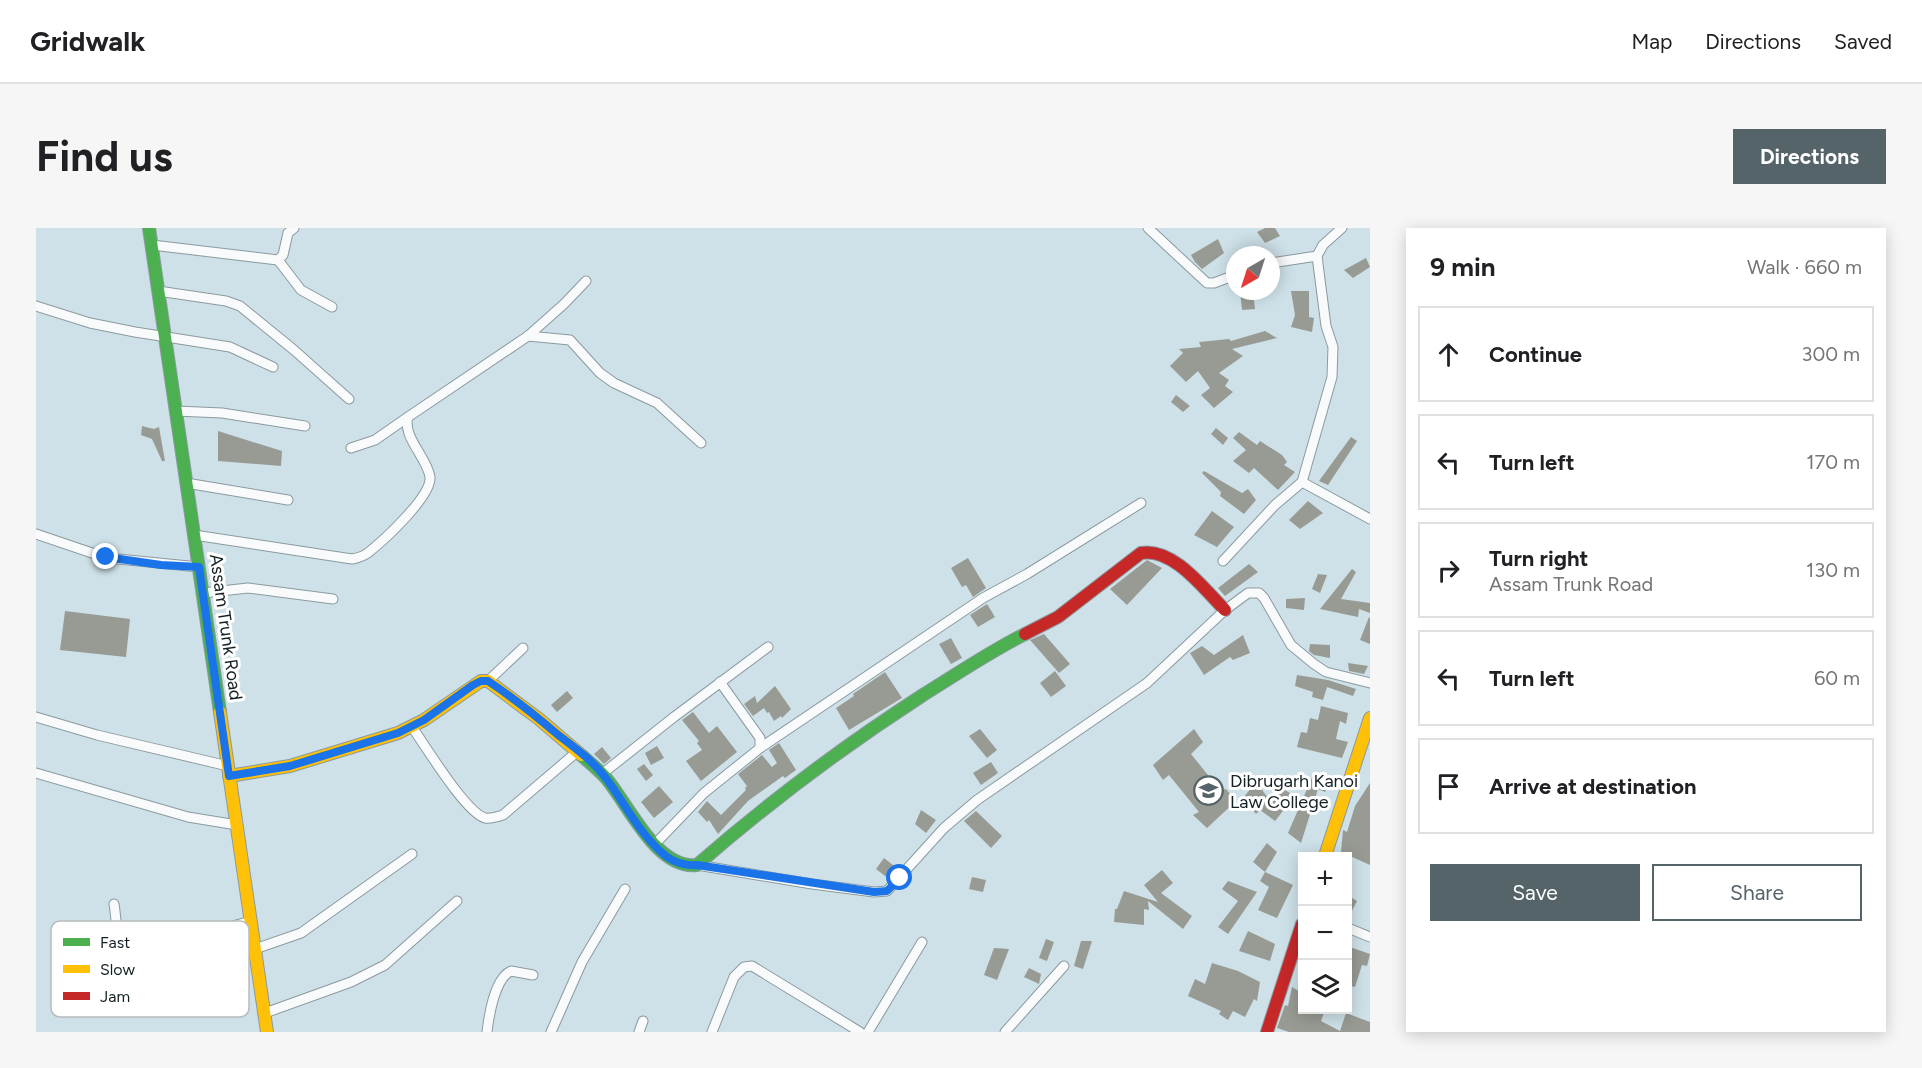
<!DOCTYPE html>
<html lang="en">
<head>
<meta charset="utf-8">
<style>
	:root { --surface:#fff; --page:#f6f6f6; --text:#202124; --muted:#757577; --line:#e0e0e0; --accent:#546469 }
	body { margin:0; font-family:Figtree,sans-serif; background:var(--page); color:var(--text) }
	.controls { position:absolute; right:18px; bottom:18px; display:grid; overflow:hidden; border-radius:0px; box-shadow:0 3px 15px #0003 }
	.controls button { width:54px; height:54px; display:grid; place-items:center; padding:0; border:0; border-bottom:2px solid var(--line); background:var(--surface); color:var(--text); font:30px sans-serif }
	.compass { position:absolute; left:1190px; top:18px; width:54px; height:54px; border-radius:50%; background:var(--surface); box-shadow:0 3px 15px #0003; rotate:219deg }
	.stop { position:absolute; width:18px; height:18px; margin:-14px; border:4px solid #1a73e8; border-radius:50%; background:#fff }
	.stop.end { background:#1a73e8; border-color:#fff; box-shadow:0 2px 6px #0008 }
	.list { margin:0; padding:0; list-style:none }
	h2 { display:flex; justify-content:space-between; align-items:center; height:78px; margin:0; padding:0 24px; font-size:26px }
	h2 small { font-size:20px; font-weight:400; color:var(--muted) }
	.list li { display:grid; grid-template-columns:39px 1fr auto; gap:18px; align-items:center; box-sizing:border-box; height:96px; margin:0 12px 12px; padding:0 12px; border:2px solid var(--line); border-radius:0px }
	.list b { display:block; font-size:22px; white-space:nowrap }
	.list p { margin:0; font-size:20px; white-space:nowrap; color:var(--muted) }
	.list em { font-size:20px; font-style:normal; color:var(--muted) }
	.actions { display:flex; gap:12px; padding:18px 24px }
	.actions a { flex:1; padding:14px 0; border:2px solid var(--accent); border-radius:0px; text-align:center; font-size:21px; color:var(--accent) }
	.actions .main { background:var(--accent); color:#fff }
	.icon { flex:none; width:33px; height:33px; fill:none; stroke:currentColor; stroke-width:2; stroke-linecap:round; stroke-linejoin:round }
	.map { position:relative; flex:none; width:1334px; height:804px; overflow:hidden; border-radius:0px }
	header { display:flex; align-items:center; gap:36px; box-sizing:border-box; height:84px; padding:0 30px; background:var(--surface); border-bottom:2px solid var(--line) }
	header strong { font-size:28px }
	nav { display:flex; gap:33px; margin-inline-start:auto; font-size:21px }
	.intro { display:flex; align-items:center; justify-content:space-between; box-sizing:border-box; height:144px; padding:0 36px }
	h1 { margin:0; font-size:42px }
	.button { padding:15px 27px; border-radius:0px; background:var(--accent); color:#fff; font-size:21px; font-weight:700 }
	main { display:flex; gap:36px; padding:0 36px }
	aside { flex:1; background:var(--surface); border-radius:0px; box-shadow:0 3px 15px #0003 }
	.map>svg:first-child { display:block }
</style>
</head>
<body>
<header>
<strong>Gridwalk</strong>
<nav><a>Map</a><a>Directions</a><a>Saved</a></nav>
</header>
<div class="intro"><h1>Find us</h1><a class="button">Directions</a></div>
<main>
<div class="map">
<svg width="1334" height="804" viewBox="0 0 1334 804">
	<rect width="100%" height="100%" fill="#cee1e8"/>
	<g fill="#989b93">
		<polygon points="1229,0 1239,0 1244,8 1229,15 1221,4"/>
		<polygon points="1182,11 1188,25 1166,41 1159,34 1155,27"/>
		<polygon points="1330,30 1334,39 1317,50 1308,42"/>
		<polygon points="1204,63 1217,63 1219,81 1206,82"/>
		<polygon points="1255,63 1273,63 1273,89 1278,90 1276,104 1255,99 1259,87"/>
		<polygon points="1229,103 1241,110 1196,121 1207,128 1183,145 1193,152 1189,158 1197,164 1178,180 1165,167 1174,160 1162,143 1150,154 1134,138 1147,125 1143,121 1165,119 1163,114 1193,111 1195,113"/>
		<polygon points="1140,167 1154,178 1147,184 1135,174"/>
		<polygon points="106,198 118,201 123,199 129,233 126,233 116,211 105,207"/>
		<polygon points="1180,200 1192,210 1187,217 1175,206"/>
		<polygon points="182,203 246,223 245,238 182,233"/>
		<polygon points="1203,204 1221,217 1224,213 1246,227 1251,234 1248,237 1259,244 1242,262 1218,240 1213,245 1197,233 1210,222 1197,210"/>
		<polygon points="1315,209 1321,213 1292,257 1283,253"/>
		<polygon points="1168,243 1206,265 1212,261 1220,272 1208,286 1184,268 1185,264 1166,245"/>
		<polygon points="1272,273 1287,285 1264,301 1253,292"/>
		<polygon points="1176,283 1198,299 1181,319 1158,307"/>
		<polygon points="932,330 950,360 937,369 930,357 926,359 915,340"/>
		<polygon points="1111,332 1126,340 1091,377 1074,361"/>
		<polygon points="1213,336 1222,344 1189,368 1182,360"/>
		<polygon points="1316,341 1320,344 1305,371 1334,375 1334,385 1323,381 1322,389 1284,381"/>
		<polygon points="1282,346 1291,347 1284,365 1276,361"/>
		<polygon points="1269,370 1268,382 1250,380 1250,371"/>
		<polygon points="951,376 959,389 942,399 934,387"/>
		<polygon points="29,383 94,391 90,429 24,422"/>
		<polygon points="1333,389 1334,390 1334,416 1324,412"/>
		<polygon points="1008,406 1034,436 1023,445 994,412"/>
		<polygon points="1207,407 1214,425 1197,432 1194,429 1168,447 1154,425 1166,418 1178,427"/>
		<polygon points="915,410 926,430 915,436 903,416"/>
		<polygon points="1274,416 1294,417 1294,430 1278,427 1273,423"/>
		<polygon points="1312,435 1332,438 1328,446 1313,443"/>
		<polygon points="1019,443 1030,458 1015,469 1004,455"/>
		<polygon points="849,444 866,470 813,502 800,480 818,468 817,466"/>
		<polygon points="1261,447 1292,452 1320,461 1317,468 1291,459 1292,456 1287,472 1276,469 1277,464 1259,458"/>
		<polygon points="739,458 755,481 746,490 745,488 738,493 733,484 731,485 728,480 717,488 708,476 719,468 721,475"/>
		<polygon points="531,463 537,470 521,484 515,477"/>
		<polygon points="1285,478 1312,485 1310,496 1304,493 1300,511 1312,514 1306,530 1261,519 1265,504 1271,505 1274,490 1282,492"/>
		<polygon points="657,484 673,505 681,498 701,524 665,553 650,533 666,522 661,515 663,513 646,492"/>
		<polygon points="944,501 961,522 951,530 933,508"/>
		<polygon points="1158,501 1167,514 1155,526 1184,562 1190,561 1200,573 1171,600 1157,587 1163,584 1133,547 1127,552 1117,537"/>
		<polygon points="743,515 760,542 749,550 747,548 712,573 682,606 673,592 671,594 662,584 671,573 685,587 710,562 709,560 711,558 702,546 726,527 736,539 741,535 733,522"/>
		<polygon points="621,518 628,530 615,537 609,525"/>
		<polygon points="566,519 575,530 568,536 558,526"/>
		<polygon points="955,534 962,545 945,557 937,545"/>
		<polygon points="608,536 617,547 610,553 601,541"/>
		<polygon points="1278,545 1294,554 1289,564 1282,561 1265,615 1252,605"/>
		<polygon points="1220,554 1236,575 1247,561 1259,568 1239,593 1224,582 1220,586 1207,570"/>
		<polygon points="1334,555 1334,637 1305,624 1307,602 1311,604 1319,578"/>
		<polygon points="623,558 637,574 618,590 605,574"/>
		<polygon points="885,582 900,592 890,605 879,596"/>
		<polygon points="940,583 966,608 955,620 928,593"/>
		<polygon points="1231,615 1241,624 1229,644 1217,634"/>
		<polygon points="848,630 862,641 853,651 840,641"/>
		<polygon points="1126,642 1137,655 1125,665 1156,688 1147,701 1112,673 1113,682 1108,681 1108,697 1078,694 1079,681 1081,681 1088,663 1122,674 1108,657"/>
		<polygon points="1229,644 1257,657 1241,690 1222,682 1233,659 1224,653"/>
		<polygon points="936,649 950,652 947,664 933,661"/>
		<polygon points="1192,653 1221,664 1192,706 1182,699 1202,673 1186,661"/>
		<polygon points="1311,667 1321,673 1311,692"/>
		<polygon points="1212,703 1239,716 1234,733 1203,723"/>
		<polygon points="1010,711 1018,714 1011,733 1003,730"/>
		<polygon points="1045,713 1056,713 1047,741 1038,738"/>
		<polygon points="1311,718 1334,726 1331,738 1326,737 1319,759 1311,757"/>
		<polygon points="958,720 973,721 961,752 948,747"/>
		<polygon points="1176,735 1202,743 1224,754 1221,773 1218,771 1209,789 1197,783 1192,792 1183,786 1185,783 1152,768 1159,751 1169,756"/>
		<polygon points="993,740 1005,746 1003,756 988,749"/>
		<polygon points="1256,759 1266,765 1266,782 1289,782 1285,793 1304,803 1310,785 1334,794 1334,804 1253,804 1241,800 1249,777 1252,778"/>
	</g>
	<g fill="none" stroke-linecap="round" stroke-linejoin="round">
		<defs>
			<g id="street">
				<polyline points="1112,0 1171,55 1178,55 1199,47"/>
				<polyline points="116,17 242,32 247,27 252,5 258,0"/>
				<polyline points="1281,28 1287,17 1306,0"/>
				<polyline points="242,32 265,62 296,79"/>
				<polyline points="122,63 190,73 204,78 258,122 313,171"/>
				<polyline points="0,78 54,95 99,104 194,119 237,139"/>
				<polyline points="492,108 534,112 564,145 578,155 621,175 665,215"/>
				<polyline points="140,183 186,185 269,198"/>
				<polyline points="315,220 339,212 372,189"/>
				<polyline points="1266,254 1334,291"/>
				<polyline points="150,255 252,272"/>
				<polyline points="0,306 59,326 82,331 163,339"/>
				<path d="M158,307L316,331C322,330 328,328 333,324C348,312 396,268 394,249C391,229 366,209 372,189L492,108L528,76L550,53"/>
				<polyline points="1187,333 1239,277 1266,254 1296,149 1297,119 1290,98 1281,28 1235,35"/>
				<polyline points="167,365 212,360 297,371"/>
				<polyline points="452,453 487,420"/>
				<polyline points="0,489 61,507 192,538"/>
				<path d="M376,499C389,517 429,584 449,590C455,591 461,589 467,587L542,523"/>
				<polyline points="724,520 947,370 991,346 1105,275"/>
				<polyline points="0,545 152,589 201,597"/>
				<polyline points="566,546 638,489 732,419"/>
				<polyline points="619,616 668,565 724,520 724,510 684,454"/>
				<polyline points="661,637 776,656 838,664 851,663 908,600 941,572 1111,455 1189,382 1212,365 1223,365 1228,370 1255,417 1278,436 1290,444 1334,455"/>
				<path d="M78,676C81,692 79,716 93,726L215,693"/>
				<polyline points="1312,700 1334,709"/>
				<polyline points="219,721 265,705 376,626"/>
				<polyline points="229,785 315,754 349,737 421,673"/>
				<path d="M451,804C453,787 459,750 475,743L497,747"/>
				<polyline points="515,804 546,734 589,661"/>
				<polyline points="603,804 607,793"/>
				<polyline points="676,804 698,749 708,739 716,738 824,804"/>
				<polyline points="832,804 886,714"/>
				<polyline points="969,804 1028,738"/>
			</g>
			<g id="fast">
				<polyline points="113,0 184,484"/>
				<path d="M545,527C553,534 562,541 569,549C592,575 620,642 661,637C732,575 808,518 887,467C921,446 953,424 989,406"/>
			</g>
			<g id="slow">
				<polyline points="184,484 231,804"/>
				<polyline points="193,548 254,538 362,505 388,492 445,453 452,453 503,491 545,527"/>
				<polyline points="1289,628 1334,490"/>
			</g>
			<g id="jam">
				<path d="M989,406L1022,389L1105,325C1137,319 1168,361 1189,382"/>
				<polyline points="1231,804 1266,696"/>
			</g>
		</defs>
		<use href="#street" stroke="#8b9a9f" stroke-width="11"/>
		<use href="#fast" stroke="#8b9a9f" stroke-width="14"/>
		<use href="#slow" stroke="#8b9a9f" stroke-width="14"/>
		<use href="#jam" stroke="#8b9a9f" stroke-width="14"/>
		<use href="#street" stroke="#f8fafc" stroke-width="9"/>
		<use href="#fast" stroke="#4caf50" stroke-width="12"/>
		<use href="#slow" stroke="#ffc107" stroke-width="12"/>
		<use href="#jam" stroke="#c62828" stroke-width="12"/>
	</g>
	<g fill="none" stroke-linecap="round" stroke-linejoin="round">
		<path stroke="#1a73e8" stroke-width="8" d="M70,329L125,337L163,339L193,548L254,538L362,505L388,492L437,457L445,453H452C476,469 499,487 521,506C538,519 556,532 569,549C589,575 604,608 631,629C640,635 651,638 661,637L838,664L851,663L864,650"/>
	</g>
	<defs>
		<symbol id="university-ring" viewBox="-11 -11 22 22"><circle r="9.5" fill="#fff" stroke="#546469" stroke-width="1.5"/><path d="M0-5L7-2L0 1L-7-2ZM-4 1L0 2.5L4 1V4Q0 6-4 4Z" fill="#546469"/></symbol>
	</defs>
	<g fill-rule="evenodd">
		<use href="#university-ring" x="1156" y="546" width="33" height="33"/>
	</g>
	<g text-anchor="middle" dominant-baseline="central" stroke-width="6" stroke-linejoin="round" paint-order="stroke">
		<g font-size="18" fill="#132024" stroke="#fff">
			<text transform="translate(190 399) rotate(82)">Assam Trunk Road</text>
		</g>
		<g font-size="18" fill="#132024" stroke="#fff" text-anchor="start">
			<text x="1194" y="553">Dibrugarh Kanoi<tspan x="1194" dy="21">Law College</tspan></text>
		</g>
	</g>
	<rect x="15" y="693" width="198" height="96" rx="9" fill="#fff" stroke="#b8bcbd" stroke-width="1.5"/>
	<rect x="27" y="710" width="27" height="8" fill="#4caf50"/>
	<rect x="27" y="737" width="27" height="8" fill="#ffc107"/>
	<rect x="27" y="764" width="27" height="8" fill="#c62828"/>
	<g font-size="16" fill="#132024">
		<text x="64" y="720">Fast</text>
		<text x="64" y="747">Slow</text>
		<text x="64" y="774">Jam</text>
	</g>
</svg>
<div class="controls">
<button>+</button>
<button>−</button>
<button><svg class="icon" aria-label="layers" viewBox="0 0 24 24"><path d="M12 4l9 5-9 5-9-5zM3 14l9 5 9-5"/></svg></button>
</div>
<svg class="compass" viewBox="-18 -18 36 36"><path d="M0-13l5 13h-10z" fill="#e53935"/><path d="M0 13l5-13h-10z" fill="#757577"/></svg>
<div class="stop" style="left:864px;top:650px"></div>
<div class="stop end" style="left:70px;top:329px"></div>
</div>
<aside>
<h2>9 min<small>Walk · 660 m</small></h2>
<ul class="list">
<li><svg class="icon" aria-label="ahead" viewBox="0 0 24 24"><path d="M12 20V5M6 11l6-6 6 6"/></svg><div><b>Continue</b></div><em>300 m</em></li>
<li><svg class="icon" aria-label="left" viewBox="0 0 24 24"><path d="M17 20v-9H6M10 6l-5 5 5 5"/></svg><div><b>Turn left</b></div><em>170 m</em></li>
<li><svg class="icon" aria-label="right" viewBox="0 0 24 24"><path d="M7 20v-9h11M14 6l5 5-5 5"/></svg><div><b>Turn right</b><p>Assam Trunk Road</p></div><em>130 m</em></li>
<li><svg class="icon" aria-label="left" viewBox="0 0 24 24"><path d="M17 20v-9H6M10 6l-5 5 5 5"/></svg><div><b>Turn left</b></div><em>60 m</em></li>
<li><svg class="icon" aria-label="arrive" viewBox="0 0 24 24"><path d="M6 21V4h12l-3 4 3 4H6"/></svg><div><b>Arrive at destination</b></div></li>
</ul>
<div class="actions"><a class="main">Save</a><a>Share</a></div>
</aside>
</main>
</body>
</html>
